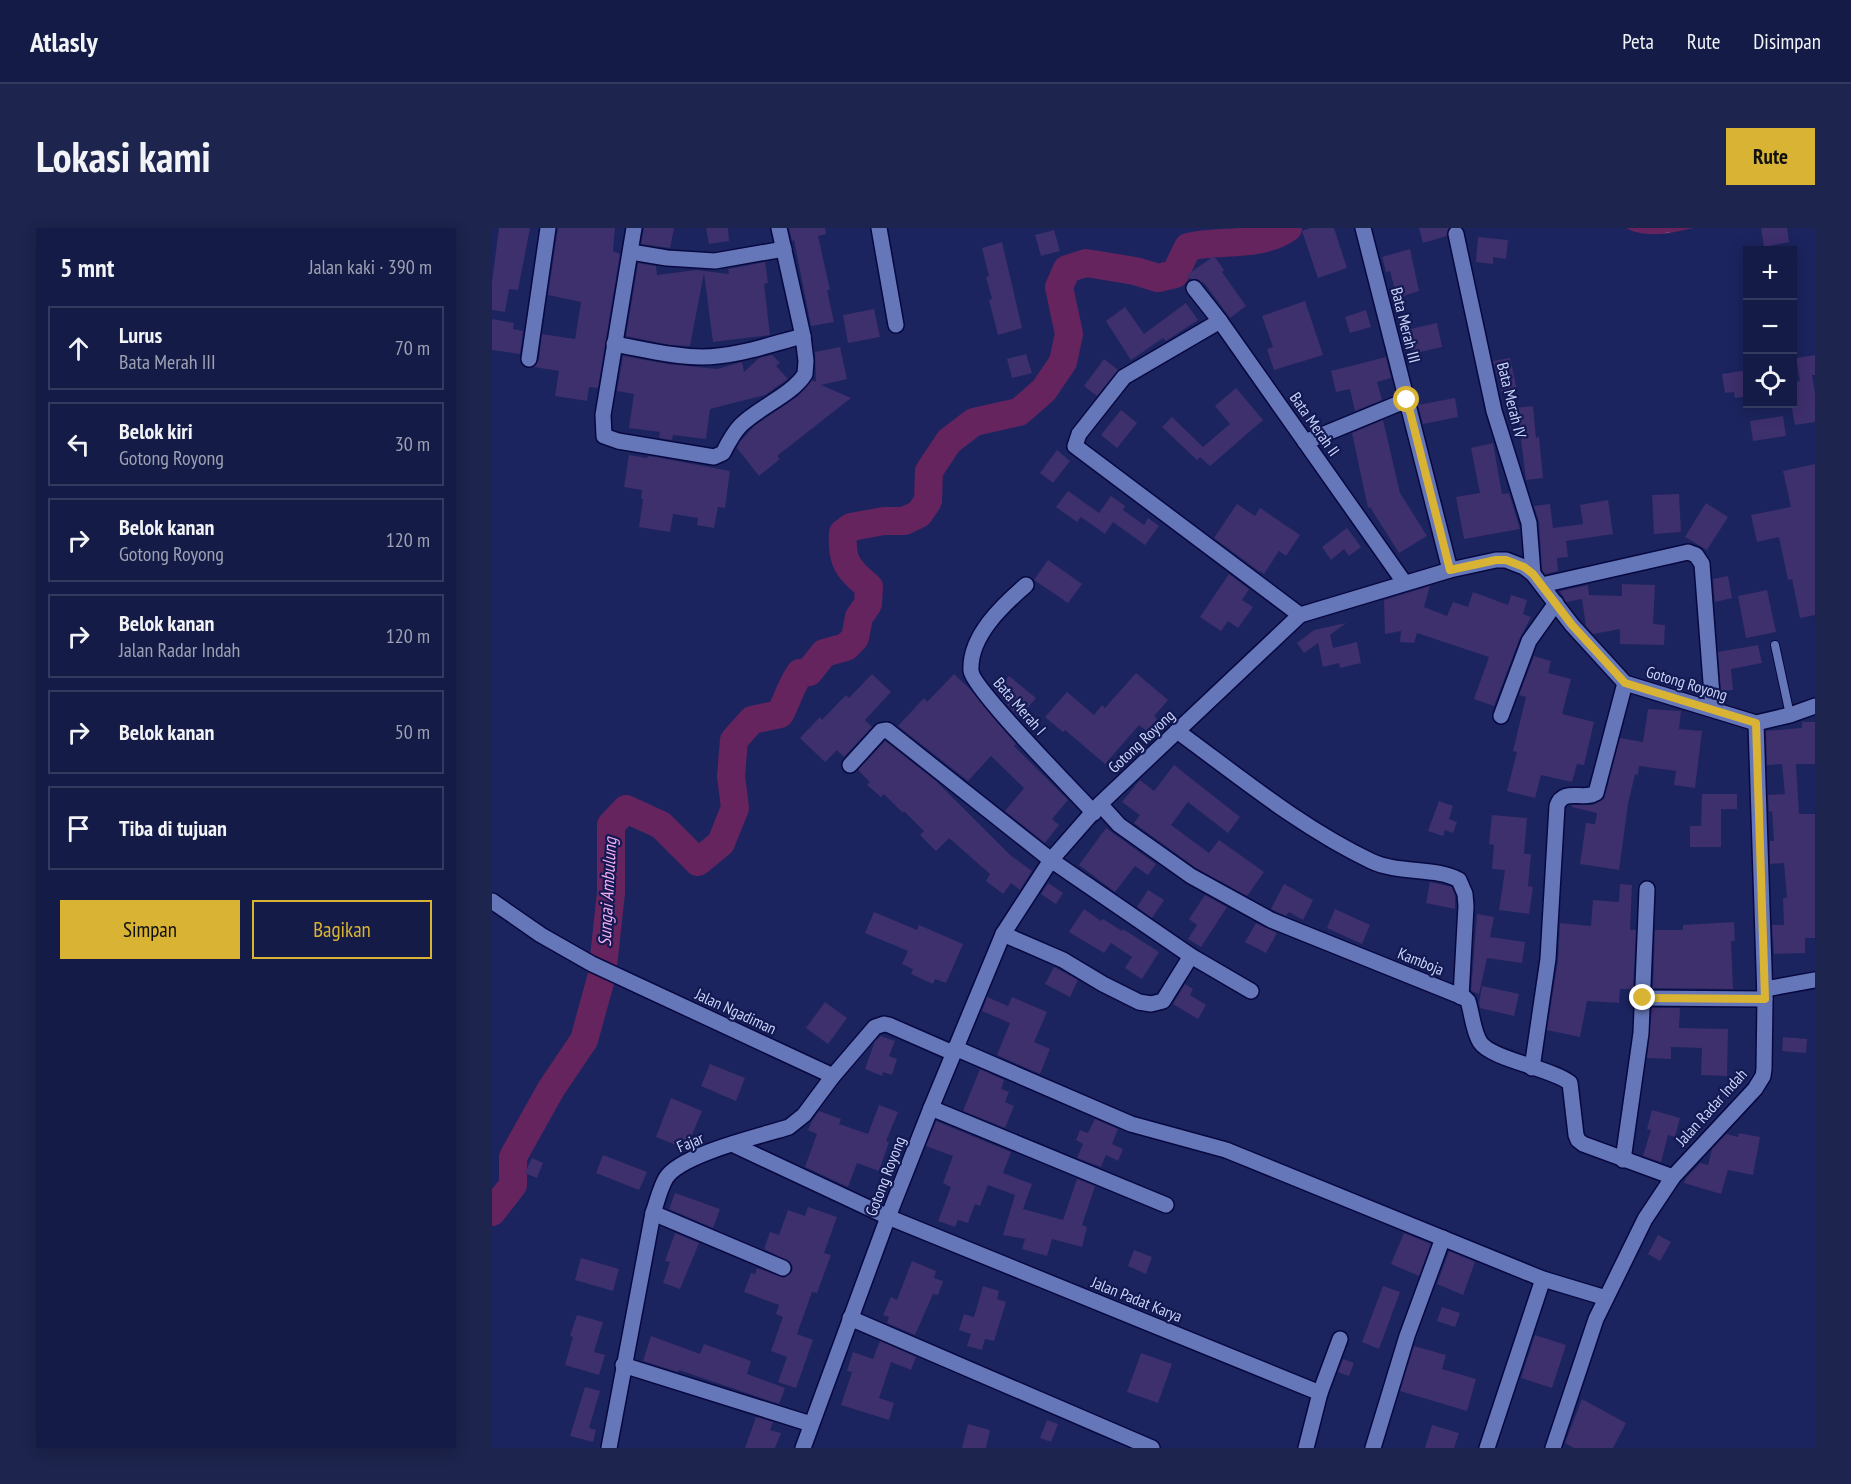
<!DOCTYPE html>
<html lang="id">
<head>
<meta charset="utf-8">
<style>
	:root { --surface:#141b46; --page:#1d244d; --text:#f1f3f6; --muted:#9da1b3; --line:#33395f; --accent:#d9b334 }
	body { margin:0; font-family:"PT Sans Narrow",sans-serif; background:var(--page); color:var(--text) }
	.controls { position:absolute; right:18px; top:18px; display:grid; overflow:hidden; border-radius:0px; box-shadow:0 3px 15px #0003 }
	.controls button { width:54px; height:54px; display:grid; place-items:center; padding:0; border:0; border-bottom:2px solid var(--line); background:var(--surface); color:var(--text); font:30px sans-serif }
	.stop { position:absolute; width:18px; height:18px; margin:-14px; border:4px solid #d9b334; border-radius:50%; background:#fff }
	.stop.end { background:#d9b334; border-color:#fff; box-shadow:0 2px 6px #0008 }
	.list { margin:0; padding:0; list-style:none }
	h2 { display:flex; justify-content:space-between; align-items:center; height:78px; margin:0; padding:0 24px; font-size:26px }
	h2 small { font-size:20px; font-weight:400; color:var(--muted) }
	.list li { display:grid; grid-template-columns:39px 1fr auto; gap:18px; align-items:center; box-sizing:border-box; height:84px; margin:0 12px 12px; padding:0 12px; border:2px solid var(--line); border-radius:0px }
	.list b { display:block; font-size:22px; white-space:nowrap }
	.list p { margin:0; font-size:20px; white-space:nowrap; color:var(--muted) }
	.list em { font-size:20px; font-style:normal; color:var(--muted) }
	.actions { display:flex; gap:12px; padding:18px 24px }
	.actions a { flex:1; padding:14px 0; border:2px solid var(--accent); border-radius:0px; text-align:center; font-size:21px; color:var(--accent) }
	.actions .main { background:var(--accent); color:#111 }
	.icon { flex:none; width:33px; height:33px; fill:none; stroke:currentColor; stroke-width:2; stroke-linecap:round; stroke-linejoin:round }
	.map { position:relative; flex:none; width:1323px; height:1220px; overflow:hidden; border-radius:0px }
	header { display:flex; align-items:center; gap:36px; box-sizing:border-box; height:84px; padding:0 30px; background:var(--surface); border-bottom:2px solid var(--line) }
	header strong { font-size:28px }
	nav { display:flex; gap:33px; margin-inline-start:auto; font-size:21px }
	.intro { display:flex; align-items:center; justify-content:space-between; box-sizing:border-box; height:144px; padding:0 36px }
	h1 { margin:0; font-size:42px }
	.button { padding:15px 27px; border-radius:0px; background:var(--accent); color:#111; font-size:21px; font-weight:700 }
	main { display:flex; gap:36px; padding:0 36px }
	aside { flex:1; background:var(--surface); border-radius:0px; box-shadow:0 3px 15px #0003 }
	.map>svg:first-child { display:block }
</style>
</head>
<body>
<header>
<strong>Atlasly</strong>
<nav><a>Peta</a><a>Rute</a><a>Disimpan</a></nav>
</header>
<div class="intro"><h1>Lokasi kami</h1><a class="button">Rute</a></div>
<main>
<aside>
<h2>5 mnt<small>Jalan kaki · 390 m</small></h2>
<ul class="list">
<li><svg class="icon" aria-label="ahead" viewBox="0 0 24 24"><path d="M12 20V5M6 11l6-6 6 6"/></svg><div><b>Lurus</b><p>Bata Merah III</p></div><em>70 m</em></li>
<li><svg class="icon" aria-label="left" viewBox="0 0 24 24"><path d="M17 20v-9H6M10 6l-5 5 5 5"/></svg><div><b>Belok kiri</b><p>Gotong Royong</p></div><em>30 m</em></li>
<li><svg class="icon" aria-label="right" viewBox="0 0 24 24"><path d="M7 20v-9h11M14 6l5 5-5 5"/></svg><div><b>Belok kanan</b><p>Gotong Royong</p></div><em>120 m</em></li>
<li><svg class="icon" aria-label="right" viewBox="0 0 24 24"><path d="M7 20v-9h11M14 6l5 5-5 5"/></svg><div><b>Belok kanan</b><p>Jalan Radar Indah</p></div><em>120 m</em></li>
<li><svg class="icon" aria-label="right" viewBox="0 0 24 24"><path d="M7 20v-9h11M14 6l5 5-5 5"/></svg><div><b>Belok kanan</b></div><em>50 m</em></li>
<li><svg class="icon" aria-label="arrive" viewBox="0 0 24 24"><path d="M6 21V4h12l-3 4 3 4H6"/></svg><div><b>Tiba di tujuan</b></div></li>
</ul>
<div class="actions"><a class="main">Simpan</a><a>Bagikan</a></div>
</aside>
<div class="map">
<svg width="1323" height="1220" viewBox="0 0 1323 1220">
	<defs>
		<pattern id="water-ripples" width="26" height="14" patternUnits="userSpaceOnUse" patternTransform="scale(1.5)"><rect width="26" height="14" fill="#65245e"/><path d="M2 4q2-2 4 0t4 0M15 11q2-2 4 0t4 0" fill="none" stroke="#7a4376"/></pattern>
	</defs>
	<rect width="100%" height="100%" fill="#1b245e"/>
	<path fill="url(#water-ripples)" d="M1134,0H1201C1180,5 1154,11 1134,0Z"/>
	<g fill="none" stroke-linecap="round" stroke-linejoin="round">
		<path stroke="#65245e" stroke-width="28" d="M0,984L21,957V929L59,861L92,812L110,747L119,665V597L134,581L169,597L206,634L229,615L243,580L239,548L242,512L260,492L288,486C296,471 298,459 308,445L317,444L332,425L354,419L363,410L367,389L376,376L377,359C356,341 349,334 351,305L359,299L392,293H412L427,286L436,273L437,243L457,213L482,194L527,184L552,162L571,134L577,106L567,59L575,41L594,35L643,43L666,50L683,46L696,19C729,11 767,20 796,0"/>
	</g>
	<g fill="#3e2f6d">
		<polygon points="7,0 38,0 26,62 17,61 13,84 0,82 0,54"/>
		<polygon points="66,0 123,0 121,23 128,26 106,160 97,159 95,173 63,168 67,143 42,139 47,132 50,106 83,111 85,99 89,74 56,67"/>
		<polygon points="182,0 178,20 149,16 152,0"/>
		<polygon points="214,0 236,0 237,13 217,16"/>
		<polygon points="297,0 333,0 334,6 326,8 338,62 335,62 342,94 319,98 302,12 300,13"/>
		<polygon points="819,0 842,0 855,40 826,50 810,3"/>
		<polygon points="927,0 957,0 955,8 931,15"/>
		<polygon points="1269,0 1295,0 1297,14 1272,19"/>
		<polygon points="562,2 568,23 549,28 543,7"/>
		<polygon points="986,9 1016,12 1014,31 1001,29 1001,36 984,34"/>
		<polygon points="510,14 530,100 506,107 497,72 500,71 494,49 497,48 490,20"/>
		<polygon points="918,21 927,63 905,70 898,43 894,44 890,29"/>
		<polygon points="722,28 732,42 730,44 754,78 738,90 713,56 705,51 698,51 695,47"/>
		<polygon points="273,34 276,55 272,56 278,107 221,114 212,45 198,118 178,117 134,108 146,35 164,38 165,47 204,42 237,46 236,41"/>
		<polygon points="813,73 831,127 782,142 775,121 781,119 770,88"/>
		<polygon points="694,75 706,92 674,113 671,110 639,132 614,93 633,79 652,106"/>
		<polygon points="382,81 388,109 356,115 351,87"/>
		<polygon points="874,82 879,99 858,105 853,89"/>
		<polygon points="0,91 22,95 21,101 31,103 28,126 0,122"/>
		<polygon points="945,95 950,119 920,126 914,102"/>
		<polygon points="348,119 355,151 329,157 359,170 285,228 288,231 267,248 245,220 247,215 262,198 306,168 320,152 324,154 323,124"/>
		<polygon points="534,126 540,145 520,150 515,131"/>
		<polygon points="280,127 288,135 284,138 296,151 273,167 218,181 214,211 181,207 180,212 167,210 168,204 137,200 142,166 125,163 131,128 176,136 225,141 250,134 252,144 267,130"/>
		<polygon points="1323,127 1323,147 1320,147 1323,165 1323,194 1303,197 1300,181 1300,155 1308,153 1304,130"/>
		<polygon points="894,129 899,150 885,154 890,172 863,183 858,161 844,164 839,143"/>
		<polygon points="1018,130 1025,162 1010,166 1001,133"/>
		<polygon points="612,131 626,142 605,168 592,158"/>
		<polygon points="1256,142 1256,168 1243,170 1242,164 1233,165 1230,146"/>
		<polygon points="744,160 771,192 718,238 708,229 705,232 670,199 680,189 711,219 738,196 723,178"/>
		<polygon points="963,170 966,189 931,196 926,177"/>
		<polygon points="1041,178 1044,210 1047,209 1051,250 1034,252 1027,194 1023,195 1022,180"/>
		<polygon points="629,182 645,195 625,220 609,207"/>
		<polygon points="1291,188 1294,208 1261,213 1258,193"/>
		<polygon points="891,192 908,265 935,308 907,325 878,279 876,280 860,205"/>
		<polygon points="1001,215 1010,266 1017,265 1028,301 972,311 964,269 988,265 979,220"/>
		<polygon points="565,222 578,233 561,255 548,245"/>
		<polygon points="137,227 155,230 156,228 164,229 238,243 233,280 226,279 222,300 205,297 206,290 181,286 178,304 147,299 151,271 149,271 150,262 132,259"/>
		<polygon points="1323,236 1323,387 1308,390 1300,351 1296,352 1287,309 1265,314 1259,287 1299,279 1291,243"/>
		<polygon points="576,263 607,285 619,268 633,278 631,282 652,297 656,290 667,298 653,317 621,294 613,306 589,289 585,294 564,279"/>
		<polygon points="1187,266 1189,304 1162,306 1160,267"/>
		<polygon points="1116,272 1121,306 1074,313 1076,329 1065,330 1066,343 1053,346 1050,342 1047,294 1042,278 1058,276 1061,300 1091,296 1088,277"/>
		<polygon points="1214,275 1236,289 1215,322 1193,309"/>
		<polygon points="745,276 763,288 768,280 808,307 794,328 787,323 772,346 768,343 768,344 722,310"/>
		<polygon points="855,300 869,319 857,328 852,321 839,332 830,319"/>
		<polygon points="556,332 590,356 576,375 542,352"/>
		<polygon points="737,346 757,361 750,372 761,379 746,400 736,393 729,403 708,389"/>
		<polygon points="1236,348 1240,370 1223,374 1221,351"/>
		<polygon points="1130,356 1163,357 1161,396 1173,397 1172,417 1128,416 1128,401 1101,406 1094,398 1090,371 1074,374 1068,363 1096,357 1097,367 1130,368"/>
		<polygon points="938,358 932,379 955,388 961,374 976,379 981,364 1016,377 1019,367 1035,372 1031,386 1039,389 1028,410 1002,478 982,471 997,429 925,405 922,415 908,414 909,403 893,406 892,372"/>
		<polygon points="1275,362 1284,404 1254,410 1246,368"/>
		<polygon points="854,395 838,407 841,420 865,414 869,435 848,440 847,435 831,439 826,415 812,425 805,415 822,402"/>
		<polygon points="1266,417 1270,435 1239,441 1241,462 1229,463 1226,424"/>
		<polygon points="1042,428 1059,433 1056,445 1079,451 1070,486 1102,494 1092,537 1085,536 1080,554 1049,547 1043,570 1015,563 1025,524 1021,523 1034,469 1027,467"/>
		<polygon points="644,445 676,472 662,488 665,491 655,503 647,497 613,536 573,502 571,504 553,489 575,464 602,487 610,477 613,480"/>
		<polygon points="380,446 399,464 373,492 380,499 352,529 345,522 333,534 308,510 328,489 330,492 354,467 357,470"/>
		<polygon points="462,446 479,462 524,516 522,518 576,572 560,591 567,597 553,615 513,583 532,560 499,528 476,553 406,498 432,470 435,474"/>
		<polygon points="517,448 544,470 527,490 504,463"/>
		<polygon points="1156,481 1189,483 1187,501 1210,503 1203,560 1182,557 1184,543 1147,538 1146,547 1143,546 1136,576 1127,642 1088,636 1094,595 1103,596 1105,585 1080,579 1080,577 1101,577 1112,571 1128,510 1151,514"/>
		<polygon points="1310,494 1323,494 1323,536 1304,536 1307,586 1323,586 1323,710 1313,710 1313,725 1282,726 1280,697 1292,697 1291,670 1295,670 1292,635 1278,636 1278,613 1282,613 1280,583 1277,584 1276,567 1293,566 1290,536 1275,537 1274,503 1310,500"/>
		<polygon points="393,513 444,553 518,627 540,643 528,662 519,655 511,666 494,653 498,646 457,610 444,623 428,607 432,603 412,583 411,585 392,566 389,569 375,557 378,554 366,542"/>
		<polygon points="682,537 748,589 736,605 696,574 679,597 717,625 727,612 772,644 755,668 704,640 642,595 648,587 630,574 648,552 662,563"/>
		<polygon points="1210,566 1245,566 1245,581 1229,581 1229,619 1198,619 1198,598 1209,598"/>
		<polygon points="947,573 961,578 957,591 965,594 961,605 953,602 951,608 936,603"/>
		<polygon points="1000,587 1035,590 1032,626 1039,626 1036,658 1041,659 1037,686 1007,682 1013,642 1000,641 1002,617 997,616"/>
		<polygon points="614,600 664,636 656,647 643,638 623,664 587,637"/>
		<polygon points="938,654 960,659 963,668 963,681 934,675"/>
		<polygon points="556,655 571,665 564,676 549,666"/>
		<polygon points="792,656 821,672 811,692 797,684 794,688 779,681"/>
		<polygon points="1128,656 1140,657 1138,702 1144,702 1141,761 1128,761 1127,775 1095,773 1088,809 1055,802 1066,732 1068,695 1099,698 1101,672 1127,674"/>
		<polygon points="656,662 672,672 660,690 645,679"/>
		<polygon points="713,667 735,679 709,719 696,711 705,697 697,691"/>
		<polygon points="592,681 609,693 611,691 630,703 631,701 667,724 650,751 633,740 640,729 619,715 612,725 577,704"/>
		<polygon points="843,681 878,697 870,716 835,700"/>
		<polygon points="382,684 425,702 427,697 471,716 454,755 443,751 441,756 419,746 421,741 410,736 416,723 373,705"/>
		<polygon points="985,686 1002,689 998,709 1033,714 1030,735 995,730 987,766 979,763"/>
		<polygon points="1242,694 1243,713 1239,713 1241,761 1161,760 1163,702 1191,702 1191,697"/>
		<polygon points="764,695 785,705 774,725 753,714"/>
		<polygon points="562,739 586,752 578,769 553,756"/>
		<polygon points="693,756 701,761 698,767 714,777 706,791 681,776"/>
		<polygon points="990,758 1027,766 1022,788 988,780 987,775"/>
		<polygon points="495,769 516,778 520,769 555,784 542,814 558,821 548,846 505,827 518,795 490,783"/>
		<polygon points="333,774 355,790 336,816 314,800"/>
		<polygon points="1160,780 1188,780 1187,800 1236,801 1235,848 1209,847 1210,820 1179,819 1179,831 1155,830"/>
		<polygon points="389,808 403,813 397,828 405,831 400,847 391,844 390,848 373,841 383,813"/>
		<polygon points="1291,809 1315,811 1314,825 1290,823"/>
		<polygon points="218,836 253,850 244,873 209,858"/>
		<polygon points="488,841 512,852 509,861 517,864 513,874 522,878 513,900 471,883"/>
		<polygon points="179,870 210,883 194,921 164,909"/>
		<polygon points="387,877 406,884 394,913 397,914 387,943 365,935 356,959 313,939 325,906 316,902 320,893 327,883 349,891 347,896 376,906"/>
		<polygon points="1160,882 1188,890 1183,909 1176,907 1169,934 1151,928 1159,902 1155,901"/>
		<polygon points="603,891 626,901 620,916 631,921 626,933 614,927 609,939 585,930 591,916 584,912 588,902 596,905"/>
		<polygon points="444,893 519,924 511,945 540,956 531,981 571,992 585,951 603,958 590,997 595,999 590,1019 560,1011 555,1028 530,1021 533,1011 511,1007 523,967 496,957 488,978 483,976 476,995 466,992 463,999 446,993 459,959 451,955 461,928 434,918"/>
		<polygon points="1247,905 1268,909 1261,947 1236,942 1229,966 1192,955 1194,950 1208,935 1216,937 1220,921 1234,906 1246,909"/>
		<polygon points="111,927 155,944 147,962 104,945"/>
		<polygon points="40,930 51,935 45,950 33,945"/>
		<polygon points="183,965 228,981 221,1000 177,981"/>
		<polygon points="316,979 345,989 332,1025 339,1027 325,1065 320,1064 305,1106 321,1112 304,1160 286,1154 295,1129 279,1123 291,1089 284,1086 287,1077 252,1064 259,1045 263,1046 265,1040 292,1050 300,1044 301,1039 298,1034 272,1021 278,1004 287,1007 296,982 313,988"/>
		<polygon points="183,1005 207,1015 188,1061 171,1055 178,1034 173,1033"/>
		<polygon points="912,1005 939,1016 927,1048 899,1036"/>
		<polygon points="1166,1007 1179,1014 1168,1033 1156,1026"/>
		<polygon points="642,1022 660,1029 654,1046 636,1038"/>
		<polygon points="957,1023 983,1034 971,1067 945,1056"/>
		<polygon points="89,1030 127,1041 121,1063 83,1052"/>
		<polygon points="420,1033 444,1043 442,1050 451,1053 446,1067 441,1066 423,1107 395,1095 397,1089 391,1087 399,1069 405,1072"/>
		<polygon points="491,1058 507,1063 505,1071 514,1074 502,1113 493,1111 490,1122 475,1118 479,1106 467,1102 472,1086 482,1089"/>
		<polygon points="891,1058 908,1064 887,1121 870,1114"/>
		<polygon points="950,1079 968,1085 963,1099 945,1093"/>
		<polygon points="85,1087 111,1094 102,1124 113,1127 107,1147 73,1137 81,1109 78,1108"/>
		<polygon points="1043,1107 1074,1117 1060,1160 1029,1150"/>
		<polygon points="159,1108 208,1126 212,1116 259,1133 255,1146 293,1160 287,1176 187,1142 186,1144 151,1133"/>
		<polygon points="388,1113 424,1129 419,1142 399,1134 387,1170 402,1175 397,1192 349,1177 360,1144 355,1143 361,1124 381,1131"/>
		<polygon points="922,1118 954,1127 950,1141 984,1151 975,1183 908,1163"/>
		<polygon points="649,1125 680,1136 666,1175 635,1164"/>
		<polygon points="851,1131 862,1135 857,1148 846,1144"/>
		<polygon points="93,1159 108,1163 97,1200 104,1202 101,1214 78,1208"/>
		<polygon points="1090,1171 1134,1195 1121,1220 1082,1220 1073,1215"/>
		<polygon points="264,1189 281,1194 278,1202 289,1205 283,1220 253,1220"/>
		<polygon points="555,1192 566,1196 559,1214 548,1210"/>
		<polygon points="476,1196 498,1202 494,1220 470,1220"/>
		<polygon points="940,1197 967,1205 962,1220 933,1220"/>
	</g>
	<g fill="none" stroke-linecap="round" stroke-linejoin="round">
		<defs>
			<polyline id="service" points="1283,417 1298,487"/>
			<g id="minor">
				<path d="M142,0L111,187L112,208L126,213L222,229L231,225C236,215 241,205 249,197C267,179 300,167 313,146L314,133L311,108L287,0"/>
				<polyline points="387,0 404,97"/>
				<polyline points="871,0 958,342"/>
				<polyline points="964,6 1002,183 1037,295 1041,346"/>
				<polyline points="139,24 175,30 223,33 292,21"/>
				<polyline points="702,60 728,93 912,354"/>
				<polyline points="728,93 632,149 587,206 583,218 808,387"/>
				<path d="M122,116C151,121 181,129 210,129C244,129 279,116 311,108"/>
				<polyline points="37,131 56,0"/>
				<polyline points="813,214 915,172"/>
				<path d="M534,357C511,377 477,408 479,443C481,461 583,564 602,585"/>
				<polyline points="1050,357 1196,324 1204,327 1210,336 1221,481"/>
				<polyline points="1009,488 1037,413 1064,375"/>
				<path d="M685,503C748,549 808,599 879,633C906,646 945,639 967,652L973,666L974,678L969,769"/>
				<polyline points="358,537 389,503 395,502 559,632 699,728 759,763"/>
				<path d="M608,576L627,597L699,648L779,692L973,770L976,773C980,785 981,803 988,814C998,831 1062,841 1078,855L1084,907L1086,912L1091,916L1181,949"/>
				<polyline points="0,673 49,707 100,736 341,848"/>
				<polyline points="511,706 571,732 611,756 647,774 659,776 671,773 699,728"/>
				<polyline points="1273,761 1323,752"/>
				<polyline points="1151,770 1273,771"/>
				<polyline points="463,820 639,896 734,922 1051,1051 1114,1070"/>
				<path d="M1040,840L1056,731L1065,578C1071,559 1092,573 1104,565L1133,455"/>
				<polyline points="439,880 674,977"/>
				<polyline points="240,916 396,989 828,1165 814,1220"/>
				<polyline points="1131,932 1149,805 1155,661"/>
				<polyline points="161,985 291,1040"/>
				<polyline points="358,1090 660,1220"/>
				<polyline points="131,1137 319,1196"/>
				<polyline points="828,1165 848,1111"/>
				<path d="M117,1220L161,985C165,974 168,960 174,950C189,926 269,908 297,899L312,887L341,848L383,799L392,796L397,797L461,825"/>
				<polyline points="311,1220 396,989 439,880 511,706 559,632 608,576 808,387 958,342 1004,332 1014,332 1032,339 1041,346 1080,397 1133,455 1264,495 1298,487 1323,478"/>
				<polyline points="881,1220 915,1108 951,1010"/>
				<polyline points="995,1220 1051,1051"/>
				<polyline points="1061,1220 1104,1091 1153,991 1181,949 1263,861 1271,848 1272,841 1273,771 1264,495"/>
			</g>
		</defs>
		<use href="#service" stroke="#080841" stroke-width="10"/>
		<use href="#minor" stroke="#080841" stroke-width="18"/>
		<use href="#service" stroke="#6577b8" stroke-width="8"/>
		<use href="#minor" stroke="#6577b8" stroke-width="15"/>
	</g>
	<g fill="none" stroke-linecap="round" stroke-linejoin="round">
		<polyline stroke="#d9b334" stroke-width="8" points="915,172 958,342 1004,332 1014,332 1032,339 1041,346 1080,397 1133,455 1264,495 1273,771 1151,770"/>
	</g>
	<g text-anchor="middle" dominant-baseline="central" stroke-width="4.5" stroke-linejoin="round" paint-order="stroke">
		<g font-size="16" fill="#cad5f9" stroke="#131952">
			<text transform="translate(914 97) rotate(76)">Bata Merah III</text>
			<text transform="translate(1020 172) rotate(76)">Bata Merah IV</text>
			<text transform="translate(823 196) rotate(55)">Bata Merah II</text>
			<text transform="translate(1195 455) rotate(17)">Gotong Royong</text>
			<text transform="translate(528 478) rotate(49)">Bata Merah I</text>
			<text transform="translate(649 513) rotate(-43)">Gotong Royong</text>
			<text transform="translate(929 733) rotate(22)">Kamboja</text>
			<text transform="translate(244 783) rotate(25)">Jalan Ngadiman</text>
			<text transform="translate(1219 879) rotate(-48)">Jalan Radar Indah</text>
			<text transform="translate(198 914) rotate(-23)">Fajar</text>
			<text transform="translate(393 948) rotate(-69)">Gotong Royong</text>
			<text transform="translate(645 1071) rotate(22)">Jalan Padat Karya</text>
		</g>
		<g font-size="18" font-style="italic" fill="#f8aded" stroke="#131952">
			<text transform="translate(115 664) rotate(-87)">Sungai Ambulung</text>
		</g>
	</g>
</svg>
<div class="controls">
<button>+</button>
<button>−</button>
<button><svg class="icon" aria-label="locate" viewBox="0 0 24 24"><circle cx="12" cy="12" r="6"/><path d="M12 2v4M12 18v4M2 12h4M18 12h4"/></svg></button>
</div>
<div class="stop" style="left:915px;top:172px"></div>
<div class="stop end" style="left:1151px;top:770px"></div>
</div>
</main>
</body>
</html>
